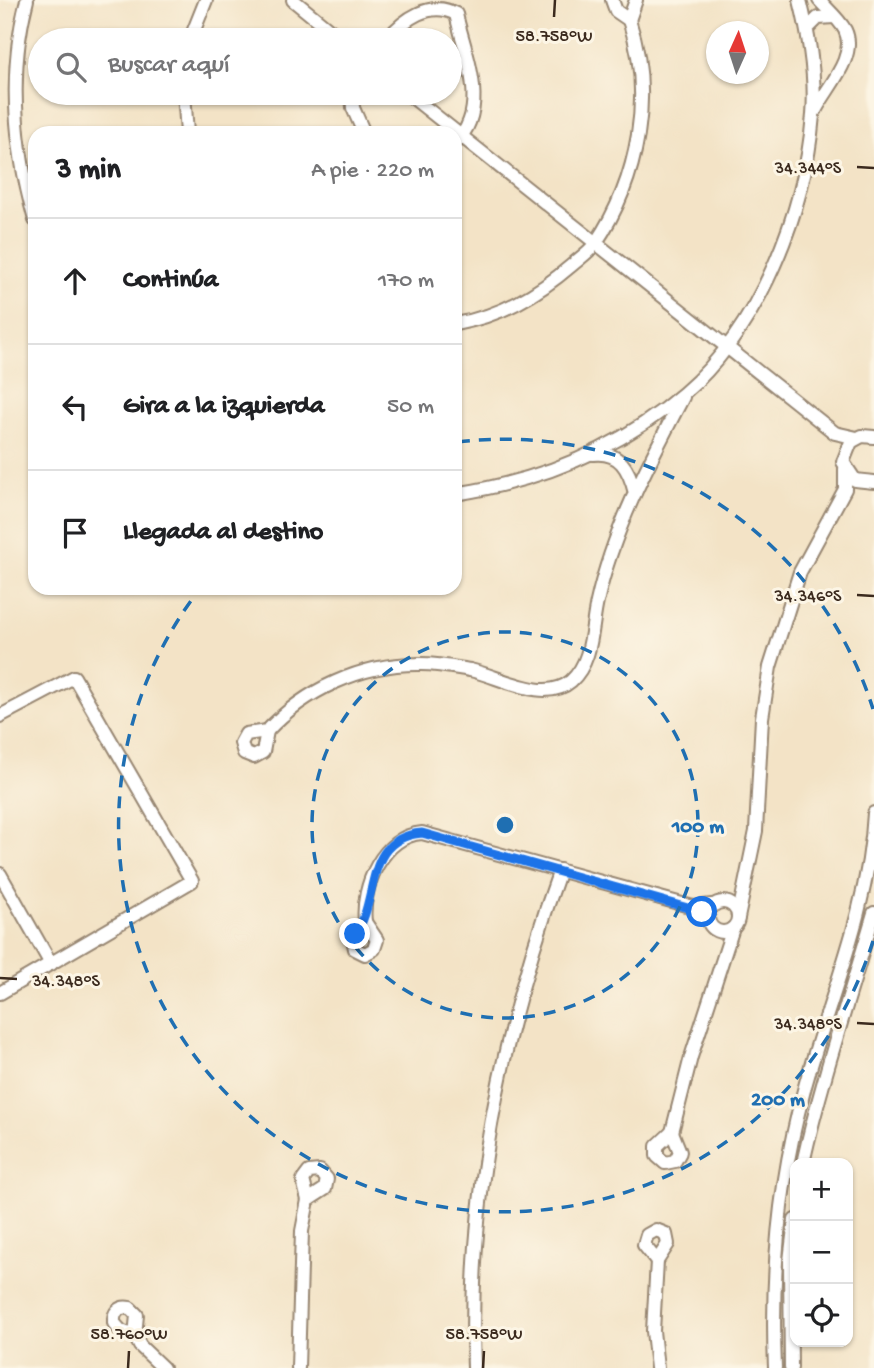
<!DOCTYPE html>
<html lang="es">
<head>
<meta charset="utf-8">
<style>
	:root { --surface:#fff; --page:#f2f2f2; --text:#202124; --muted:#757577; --line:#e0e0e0 }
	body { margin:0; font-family:"Gochi Hand",sans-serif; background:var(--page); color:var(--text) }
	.controls { position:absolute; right:21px; bottom:21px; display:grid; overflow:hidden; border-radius:14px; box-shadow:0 2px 5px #0004 }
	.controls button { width:63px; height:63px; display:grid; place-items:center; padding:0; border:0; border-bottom:2px solid var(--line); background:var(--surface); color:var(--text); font:35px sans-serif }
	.compass { position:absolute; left:706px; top:21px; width:63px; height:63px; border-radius:50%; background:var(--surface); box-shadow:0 2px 5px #0004; rotate:3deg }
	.stop { position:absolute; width:21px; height:21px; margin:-16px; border:5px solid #1a73e8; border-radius:50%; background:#fff }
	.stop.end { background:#1a73e8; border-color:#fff; box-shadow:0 2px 7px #0008 }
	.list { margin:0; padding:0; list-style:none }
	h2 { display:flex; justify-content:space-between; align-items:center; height:91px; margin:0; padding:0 28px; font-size:30px }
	h2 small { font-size:23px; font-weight:400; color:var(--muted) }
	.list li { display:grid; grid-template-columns:46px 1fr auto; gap:21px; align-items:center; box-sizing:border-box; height:126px; padding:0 28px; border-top:2px solid var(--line) }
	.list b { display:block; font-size:26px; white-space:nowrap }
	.list em { font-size:23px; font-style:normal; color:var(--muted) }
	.icon { flex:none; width:38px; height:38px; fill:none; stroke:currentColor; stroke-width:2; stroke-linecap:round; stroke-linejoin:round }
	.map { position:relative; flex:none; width:874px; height:1368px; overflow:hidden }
	.search { position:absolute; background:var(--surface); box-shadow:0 2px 5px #0004; left:28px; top:28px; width:434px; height:77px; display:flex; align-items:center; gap:18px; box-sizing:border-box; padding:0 24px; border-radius:38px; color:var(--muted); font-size:26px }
	.panel { position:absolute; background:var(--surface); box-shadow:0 2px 5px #0004; left:28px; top:126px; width:434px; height:469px; border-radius:21px }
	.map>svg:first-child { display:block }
</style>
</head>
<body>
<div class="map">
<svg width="874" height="1368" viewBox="0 0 874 1368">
	<rect width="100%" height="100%" fill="#fcf5e5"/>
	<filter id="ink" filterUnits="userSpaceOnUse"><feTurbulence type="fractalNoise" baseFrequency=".0143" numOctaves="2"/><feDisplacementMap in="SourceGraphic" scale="14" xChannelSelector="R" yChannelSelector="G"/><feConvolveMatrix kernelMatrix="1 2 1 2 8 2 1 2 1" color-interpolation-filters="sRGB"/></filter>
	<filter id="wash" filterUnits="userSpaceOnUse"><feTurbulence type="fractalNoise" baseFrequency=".00686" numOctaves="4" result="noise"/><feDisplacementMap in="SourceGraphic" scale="28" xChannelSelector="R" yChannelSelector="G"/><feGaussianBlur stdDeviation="1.57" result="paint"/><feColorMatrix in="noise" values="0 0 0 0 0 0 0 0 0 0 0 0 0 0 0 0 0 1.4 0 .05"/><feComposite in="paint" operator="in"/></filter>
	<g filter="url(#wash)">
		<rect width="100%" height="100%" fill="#f3e3c6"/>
	</g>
	<g filter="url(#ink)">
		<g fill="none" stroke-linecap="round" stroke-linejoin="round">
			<defs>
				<g id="street">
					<path d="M27,0C8,72 15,149 35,220"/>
					<polyline points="293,0 342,40"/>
					<polyline points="612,0 616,11 629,20 636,0"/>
					<polyline points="807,29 818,18 834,17"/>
					<polyline points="190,40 206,0"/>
					<path d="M386,40C404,19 430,0 456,14C465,55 491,109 455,143"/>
					<polyline points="184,93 187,133"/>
					<polyline points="352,93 353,108 364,133"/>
					<polyline points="407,93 835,433 857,438"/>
					<path d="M815,111C826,88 858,57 845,30C839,19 827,9 819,0"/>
					<path d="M455,324C501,316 537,295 572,265C580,258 589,252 595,244C639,179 654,94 629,20"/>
					<polyline points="874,437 862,436 851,442 843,462 855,480 874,482"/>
					<path d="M593,454C620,451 629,469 635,493"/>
					<path d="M455,494C540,481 618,450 684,393C759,329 805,212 813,115C816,78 809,36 800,0"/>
					<polyline points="0,716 74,677 192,881 0,993"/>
					<path d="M267,731C305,690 361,664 417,664C434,663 453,667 470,670C499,676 545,704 571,681C593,661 591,628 597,602C613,530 649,462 683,397"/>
					<polygon points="267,731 263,752 254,757 244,753 241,743 246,734"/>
					<polyline points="0,874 51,964"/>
					<circle cx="723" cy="917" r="15"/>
					<polyline points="738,918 756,831 762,718 770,667 800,572 845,489 845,469"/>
					<path d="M365,922C361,886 383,836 422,833L693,907L712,905"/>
					<polygon points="365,922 377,940 374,949 365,954 355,949 353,939"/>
					<polyline points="672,1132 691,1057 733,928"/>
					<polygon points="672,1132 680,1152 675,1161 665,1163 657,1156 657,1146"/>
					<path d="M803,1163C822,1078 850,996 874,913"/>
					<polygon points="320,1171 327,1179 325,1189 308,1200 303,1180 309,1172"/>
					<polygon points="656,1230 666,1234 668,1244 657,1261 644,1245 647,1235"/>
					<path d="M130,1308L137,1315L135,1336L121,1331L114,1323C113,1312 119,1306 130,1308Z"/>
					<polyline points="135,1336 140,1346 163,1368"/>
					<polyline points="298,1368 302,1231 308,1200"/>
					<path d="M474,1368C467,1197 502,1030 560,870"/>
					<polyline points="657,1368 653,1331 657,1261"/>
					<path d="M775,1368C771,1274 779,1181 804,1090C829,998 869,910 874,813"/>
					<polyline points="791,1368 790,1261 795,1220"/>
				</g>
			</defs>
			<use href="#street" stroke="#978672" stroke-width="16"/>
			<use href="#street" stroke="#fff" stroke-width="12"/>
		</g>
	</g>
	<g fill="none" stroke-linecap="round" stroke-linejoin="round" filter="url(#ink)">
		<path stroke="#1a73e8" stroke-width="9" d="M355,934C380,901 362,838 422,833L702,912"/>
	</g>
	<path fill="none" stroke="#3b2a1e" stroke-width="2.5" d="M554,17L555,0M857,167L874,168M857,595L874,596M0,978L17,979M857,1023L874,1024M128,1368L129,1351M483,1368L484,1351"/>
	<g fill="none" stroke="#1f6fb2" stroke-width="3.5" stroke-dasharray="12 9">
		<circle cx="505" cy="825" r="193"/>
		<path d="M873 941A386 386 0 1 1 199 590M458 442A386 386 0 0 1 873 709"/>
	</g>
	<g font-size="18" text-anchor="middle" fill="#3b2a1e" stroke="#fcf5e5" stroke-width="6" stroke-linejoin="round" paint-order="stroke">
		<text x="554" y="41">58.758°W</text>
		<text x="808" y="173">34.344°S</text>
		<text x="808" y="601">34.346°S</text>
		<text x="66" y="986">34.348°S</text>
		<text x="808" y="1029">34.348°S</text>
		<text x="129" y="1339">58.760°W</text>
		<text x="484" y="1339">58.758°W</text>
	</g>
	<circle cx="505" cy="825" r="10" fill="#1f6fb2" stroke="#fcf5e5" stroke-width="3.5"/>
	<g font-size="21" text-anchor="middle" font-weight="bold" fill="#1f6fb2" stroke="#fcf5e5" stroke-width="6" stroke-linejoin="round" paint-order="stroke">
		<text x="698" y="832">100 m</text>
		<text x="778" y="1105">200 m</text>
	</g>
</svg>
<div class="controls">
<button>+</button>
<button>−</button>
<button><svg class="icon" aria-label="locate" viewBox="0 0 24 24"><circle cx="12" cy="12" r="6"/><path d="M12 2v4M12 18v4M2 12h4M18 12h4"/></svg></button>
</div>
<svg class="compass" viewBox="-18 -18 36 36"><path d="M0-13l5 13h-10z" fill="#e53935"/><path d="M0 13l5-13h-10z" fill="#757577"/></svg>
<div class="stop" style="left:702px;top:912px"></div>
<div class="stop end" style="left:355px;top:934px"></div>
<div class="search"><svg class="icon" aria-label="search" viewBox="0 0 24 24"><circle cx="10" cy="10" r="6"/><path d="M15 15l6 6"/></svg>Buscar aquí</div>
<section class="panel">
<h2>3 min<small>A pie · 220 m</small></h2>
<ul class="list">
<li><svg class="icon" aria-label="ahead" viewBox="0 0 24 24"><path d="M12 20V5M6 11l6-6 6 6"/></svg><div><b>Continúa</b></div><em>170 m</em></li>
<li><svg class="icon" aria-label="left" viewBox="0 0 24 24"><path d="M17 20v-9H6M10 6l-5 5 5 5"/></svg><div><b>Gira a la izquierda</b></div><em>50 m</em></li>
<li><svg class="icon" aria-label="arrive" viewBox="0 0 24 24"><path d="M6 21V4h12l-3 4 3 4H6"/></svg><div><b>Llegada al destino</b></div></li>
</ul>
</section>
</div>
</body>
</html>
